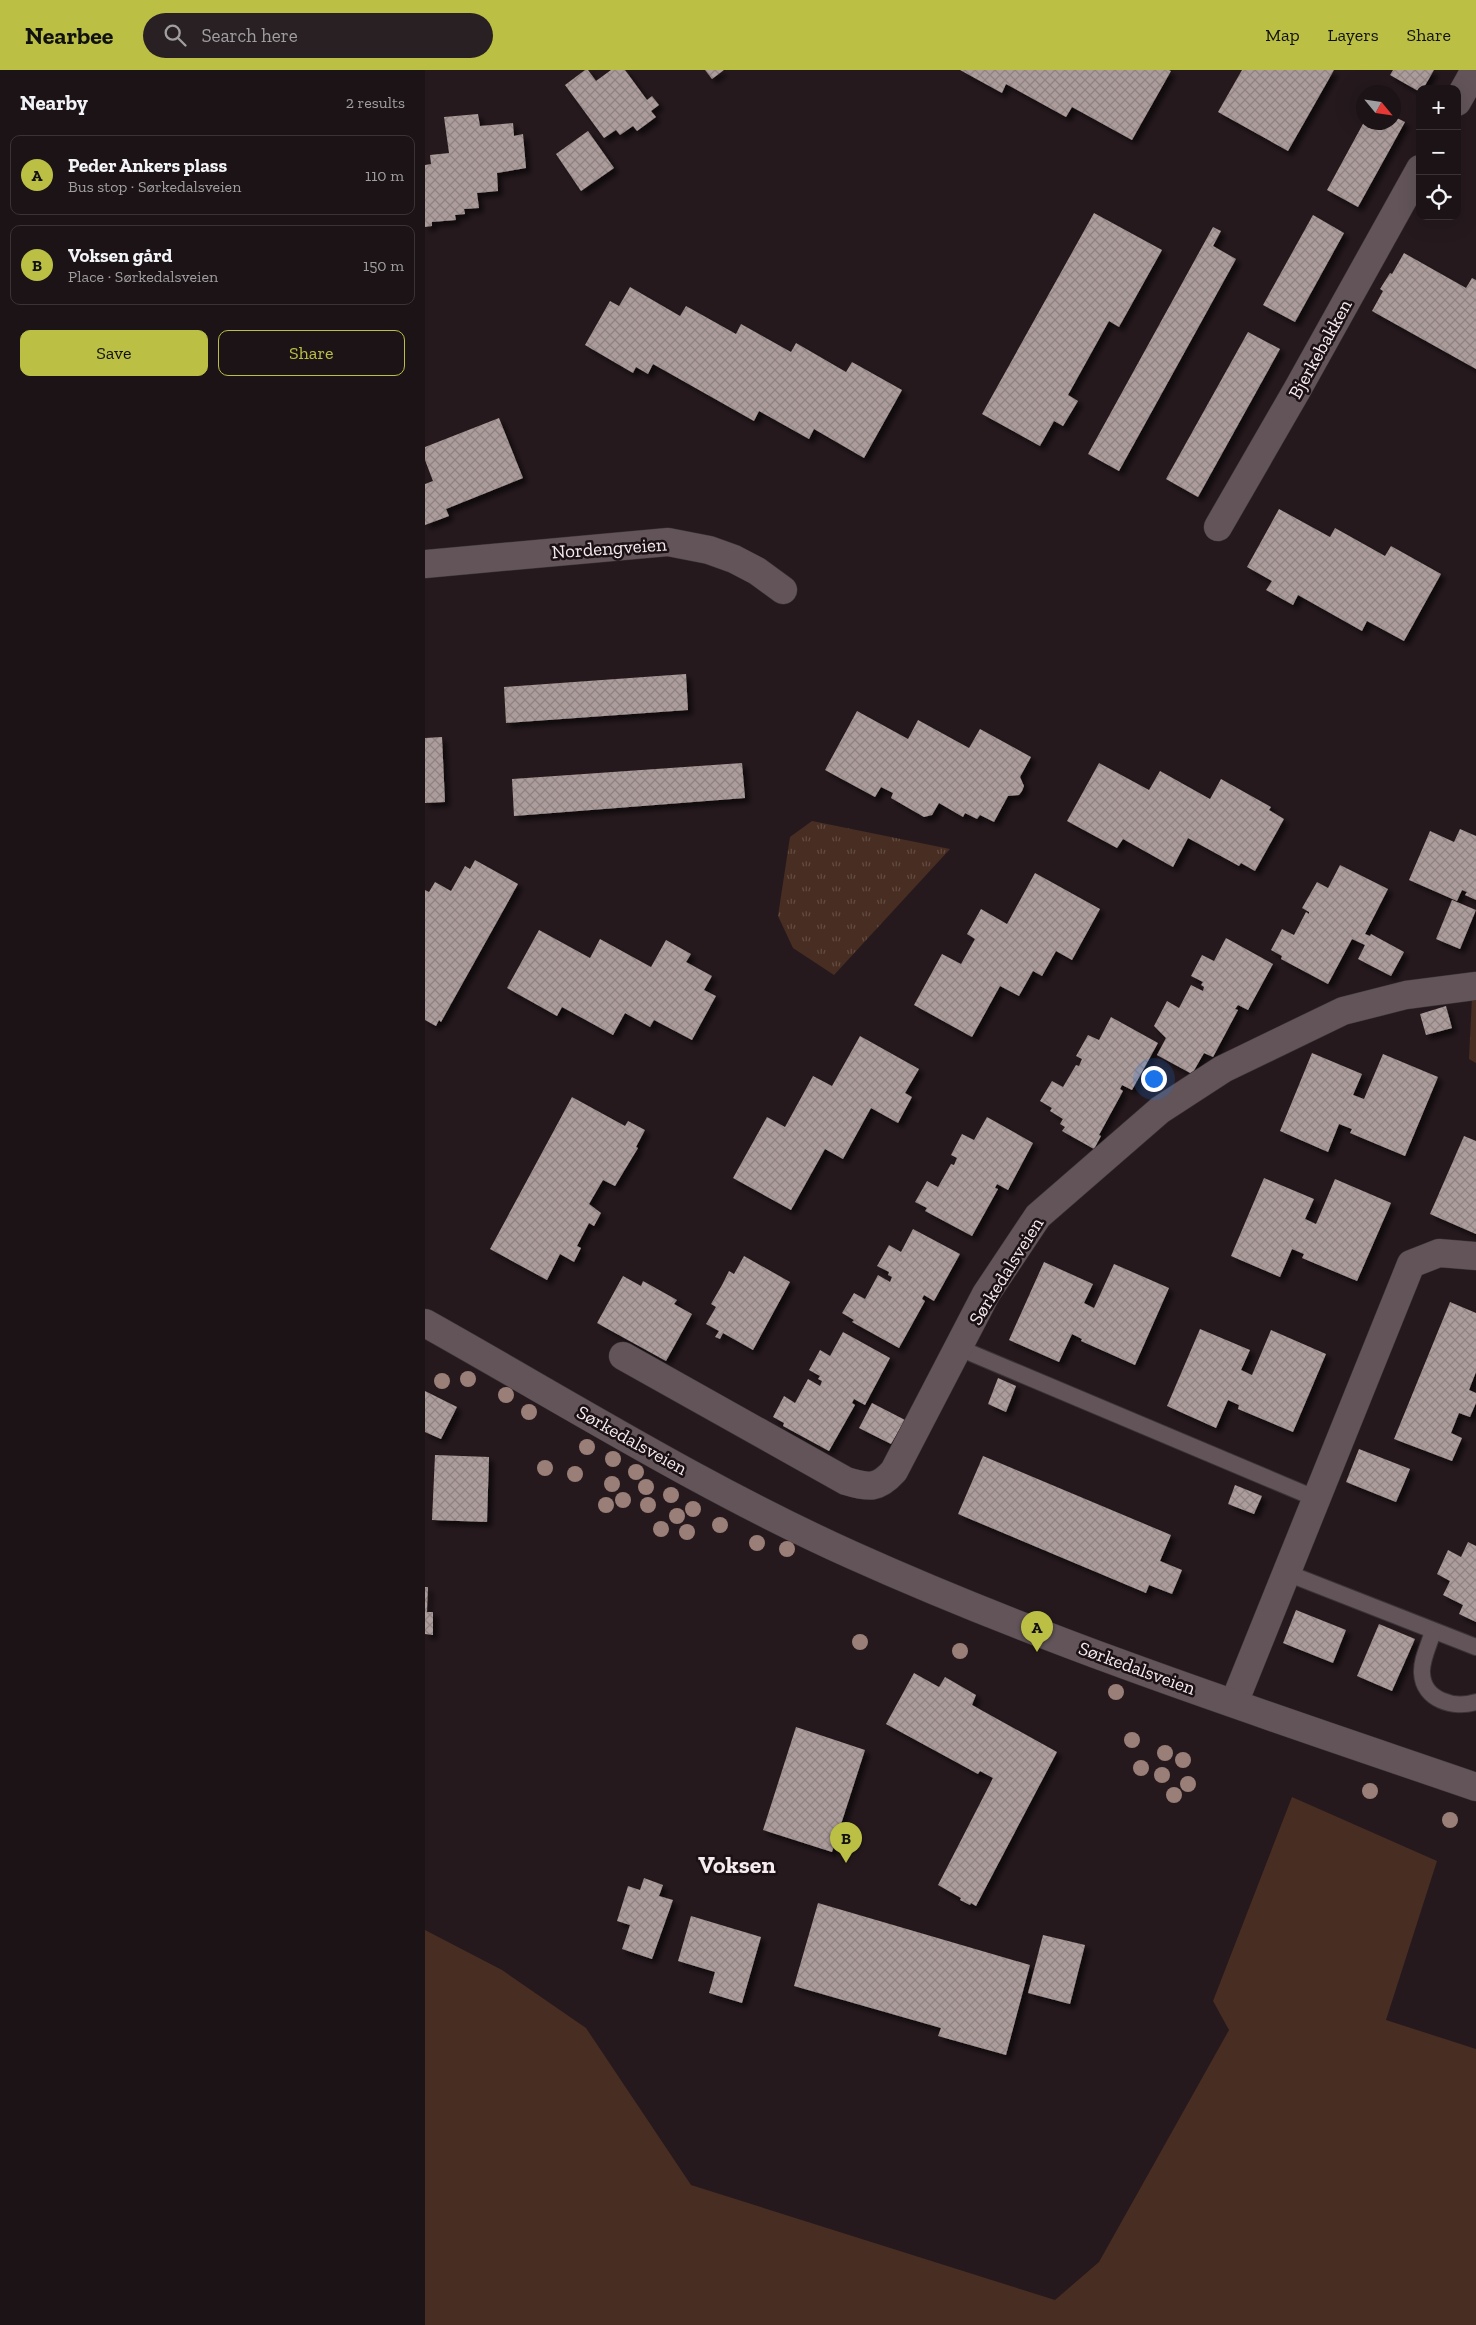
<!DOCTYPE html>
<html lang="en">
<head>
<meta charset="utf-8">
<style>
	:root { --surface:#1c1316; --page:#292023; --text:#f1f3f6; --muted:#a09ea1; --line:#3a3235; --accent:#bbc045 }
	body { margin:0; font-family:"Zilla Slab",serif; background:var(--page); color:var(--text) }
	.controls { position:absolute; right:15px; top:15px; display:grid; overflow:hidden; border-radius:10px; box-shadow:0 5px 20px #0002 }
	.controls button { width:45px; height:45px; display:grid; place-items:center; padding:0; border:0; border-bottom:1px solid var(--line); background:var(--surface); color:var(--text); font:25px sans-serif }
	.compass { position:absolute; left:931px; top:15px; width:45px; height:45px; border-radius:50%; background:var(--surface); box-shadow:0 5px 20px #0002; rotate:119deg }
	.you { position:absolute; left:728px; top:1008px; width:18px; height:18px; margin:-12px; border:4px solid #fff; border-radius:50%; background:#1a73e8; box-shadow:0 0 0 8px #1a73e833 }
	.badge { display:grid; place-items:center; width:32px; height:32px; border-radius:50%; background:var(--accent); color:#111; font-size:16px; font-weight:700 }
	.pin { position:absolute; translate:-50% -41px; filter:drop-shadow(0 1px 2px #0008) }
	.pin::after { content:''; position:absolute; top:26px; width:18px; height:15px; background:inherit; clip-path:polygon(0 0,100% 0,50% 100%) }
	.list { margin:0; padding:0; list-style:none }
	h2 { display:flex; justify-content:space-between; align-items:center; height:65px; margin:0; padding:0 20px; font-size:21px }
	h2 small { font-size:16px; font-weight:400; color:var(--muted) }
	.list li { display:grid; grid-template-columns:32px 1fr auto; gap:15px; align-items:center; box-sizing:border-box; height:80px; margin:0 10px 10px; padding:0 10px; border:1px solid var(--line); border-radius:10px }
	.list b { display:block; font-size:19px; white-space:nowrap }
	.list p { margin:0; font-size:16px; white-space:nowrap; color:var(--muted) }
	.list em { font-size:16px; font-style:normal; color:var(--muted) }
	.actions { display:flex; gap:10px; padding:15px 20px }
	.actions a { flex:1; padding:11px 0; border:1px solid var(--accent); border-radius:10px; text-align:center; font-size:18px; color:var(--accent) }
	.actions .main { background:var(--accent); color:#111 }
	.icon { flex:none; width:28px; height:28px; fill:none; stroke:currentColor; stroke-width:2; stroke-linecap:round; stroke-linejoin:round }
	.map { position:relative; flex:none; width:1051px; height:2255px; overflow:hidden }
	header { display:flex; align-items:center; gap:30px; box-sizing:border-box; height:70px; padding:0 25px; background:var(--accent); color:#111 }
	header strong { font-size:24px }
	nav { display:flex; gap:28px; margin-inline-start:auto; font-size:18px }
	.search { width:350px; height:45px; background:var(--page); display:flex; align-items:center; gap:12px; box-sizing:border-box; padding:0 18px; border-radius:28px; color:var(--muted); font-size:19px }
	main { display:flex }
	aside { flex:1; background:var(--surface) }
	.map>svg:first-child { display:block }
</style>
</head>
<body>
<header>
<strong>Nearbee</strong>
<div class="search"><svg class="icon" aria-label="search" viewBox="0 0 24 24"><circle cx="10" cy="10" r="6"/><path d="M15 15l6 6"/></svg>Search here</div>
<nav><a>Map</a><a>Layers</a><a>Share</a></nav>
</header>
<main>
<aside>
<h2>Nearby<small>2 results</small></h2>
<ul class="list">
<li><span class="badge">A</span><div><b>Peder Ankers plass</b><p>Bus stop · Sørkedalsveien</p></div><em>110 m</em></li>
<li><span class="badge">B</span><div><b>Voksen gård</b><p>Place · Sørkedalsveien</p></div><em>150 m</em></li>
</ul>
<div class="actions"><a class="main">Save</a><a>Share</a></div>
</aside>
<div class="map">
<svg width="1051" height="2255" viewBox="0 0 1051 2255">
	<defs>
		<pattern id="park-tufts" width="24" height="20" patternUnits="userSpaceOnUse" patternTransform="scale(1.25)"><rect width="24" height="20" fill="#482d22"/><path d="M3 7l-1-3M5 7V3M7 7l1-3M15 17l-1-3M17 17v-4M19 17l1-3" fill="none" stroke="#634c42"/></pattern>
		<pattern id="building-cross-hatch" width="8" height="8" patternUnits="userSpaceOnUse" patternTransform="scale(1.25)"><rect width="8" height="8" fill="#ad9c9c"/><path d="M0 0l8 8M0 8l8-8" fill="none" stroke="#8f8282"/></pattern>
		<filter id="shadow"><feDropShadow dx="4.5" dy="4.5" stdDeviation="2.5" flood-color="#0009"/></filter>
	</defs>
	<rect width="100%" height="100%" fill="#25191d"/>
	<polygon fill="#482d22" points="867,1727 1012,1791 961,1950 1051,1979 1051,2255 0,2255 0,1860 77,1900 161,1958 266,2115 630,2230 674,2192 804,1960 788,1931"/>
	<g fill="url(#park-tufts)">
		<polygon points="387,751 525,779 409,905 368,878 353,846 365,767"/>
		<polygon points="1047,928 1051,928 1051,993 1044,989"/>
	</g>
	<g fill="url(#building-cross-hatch)" filter="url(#shadow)">
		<polygon points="160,0 163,0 171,11 186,0 200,0 222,30 227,26 234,35 226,41 231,47 212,61 208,56 195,65 191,60 179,68 140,15"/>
		<polygon points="280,0 299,0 287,9"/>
		<polygon points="535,0 744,0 746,1 707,70 647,37 641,47 581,14 577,23"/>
		<polygon points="817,0 909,0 863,81 793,42"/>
		<polygon points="968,0 1009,0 998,19 995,19 995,22 965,5"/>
		<polygon points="53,44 55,56 88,53 89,66 98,64 101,98 72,103 73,121 52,123 54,138 39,139 40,144 30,145 31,150 7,152 7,156 0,157 0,95 6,94 5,85 24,83 19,47"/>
		<polygon points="968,46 980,52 933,137 902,120 939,52 968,52"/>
		<polygon points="163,61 189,98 156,121 131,84"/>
		<polygon points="669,143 737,180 694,257 684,251 643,325 653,331 638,356 629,351 615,376 557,344"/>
		<polygon points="888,145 919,163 870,252 838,235"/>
		<polygon points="788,157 796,161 788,176 811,189 694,401 663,384"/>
		<polygon points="979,183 1041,218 1047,208 1051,210 1051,299 947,241 958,221 955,219 965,203 967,204"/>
		<polygon points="205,217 255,246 261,236 311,264 316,254 366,282 371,273 421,302 427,292 477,320 439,388 389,359 384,369 334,341 329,351 228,294 223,304 211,297 208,303 160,275 185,231 194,236"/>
		<polygon points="823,262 855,279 773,427 741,409"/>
		<polygon points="74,348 98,408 21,439 24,446 0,455 0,414 8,411 0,390 0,377"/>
		<polygon points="854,439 905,467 910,458 960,486 966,476 1016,504 979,571 942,551 937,561 873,525 868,535 841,520 847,511 822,497"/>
		<polygon points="261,604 263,640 81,653 79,617"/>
		<polygon points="432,641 483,669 493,650 544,678 555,659 606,687 595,707 599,716 597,721 594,725 583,726 569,752 555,745 552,749 540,743 538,747 514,733 507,745 499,747 466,728 468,723 456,717 450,727 400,700"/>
		<polygon points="17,667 20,732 0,733 0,668"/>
		<polygon points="317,693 320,728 89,746 87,709"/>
		<polygon points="674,693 724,720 735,701 785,729 796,709 846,737 844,740 859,749 830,801 816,793 814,796 763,768 748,797 698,769 692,778 642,751"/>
		<polygon points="1035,759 1051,766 1051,830 1040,825 1042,822 1037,820 1032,831 984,810 1005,761 1029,772"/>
		<polygon points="50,790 93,814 16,952 14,950 11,956 0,950 0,820 4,822 10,812 26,821 40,796 45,799"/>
		<polygon points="915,795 963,819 940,864 945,866 946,864 979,882 966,906 933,889 940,875 927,869 903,914 856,889 857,886 846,880 857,859 869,865 881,842 884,844 884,842 877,838 892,812 903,818"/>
		<polygon points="610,803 675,839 647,890 631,881 617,906 608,901 594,926 575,916 547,967 489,935 517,884 536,894 550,869 542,864 556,839 582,854"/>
		<polygon points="1027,830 1051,840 1035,879 1011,869"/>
		<polygon points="114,860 165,888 175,869 226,897 241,870 266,884 261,892 287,906 279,920 291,926 267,970 229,950 225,957 200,943 188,965 137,937 132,946 82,918"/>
		<polygon points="801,868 848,894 823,940 813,935 810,939 813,940 788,987 779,983 767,1004 732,985 741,968 729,956 742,931 754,938 766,915 778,921 779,917 776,915 778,912 766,906 777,885 789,891"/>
		<polygon points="1021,936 1027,958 1001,965 995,944"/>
		<polygon points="686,947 733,973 707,1020 697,1015 695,1019 698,1021 674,1065 676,1066 669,1079 637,1061 640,1057 635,1054 638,1049 625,1041 627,1038 615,1031 627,1011 638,1017 651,995 654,996 657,989 651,986 663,965 674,970"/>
		<polygon points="435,966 494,999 480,1023 487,1027 473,1053 446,1038 418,1089 400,1079 366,1140 308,1108 342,1047 360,1057 388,1006 407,1016"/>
		<polygon points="887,983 937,1004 928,1025 939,1029 958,984 1013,1007 980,1086 925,1063 927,1059 914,1054 903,1082 855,1061"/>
		<polygon points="147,1027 200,1056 203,1051 220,1060 211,1077 213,1078 190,1116 178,1110 164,1134 176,1143 169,1156 164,1153 152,1176 156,1178 149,1192 135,1184 122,1210 65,1179"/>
		<polygon points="562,1047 608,1073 583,1120 572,1114 570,1118 573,1119 547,1166 500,1141 502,1138 490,1132 502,1111 513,1117 526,1094 529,1095 532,1088 526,1085 537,1064 549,1070"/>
		<polygon points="1039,1066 1051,1071 1051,1164 1005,1144"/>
		<polygon points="839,1108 889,1129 880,1149 891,1154 910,1109 966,1133 932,1211 877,1188 879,1184 867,1179 855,1207 806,1186"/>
		<polygon points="488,1159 535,1184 509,1231 499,1225 497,1229 500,1231 474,1278 427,1252 429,1250 417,1243 429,1223 440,1229 453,1205 465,1212 467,1207 463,1205 464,1202 452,1196 464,1175 476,1182"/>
		<polygon points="319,1186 365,1212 328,1280 298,1263 295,1269 290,1267 294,1261 281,1254 291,1237 286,1234 297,1215 304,1201 309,1204"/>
		<polygon points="619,1192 668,1214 659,1233 669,1238 689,1194 744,1218 710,1295 656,1271 657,1269 647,1264 634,1292 584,1270"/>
		<polygon points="198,1206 216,1216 218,1211 252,1230 249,1234 267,1244 241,1291 172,1253"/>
		<polygon points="1025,1232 1051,1243 1051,1302 1044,1320 1051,1323 1051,1333 1045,1347 1034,1343 1026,1363 1037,1368 1027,1391 969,1369"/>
		<polygon points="775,1259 825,1280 816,1300 827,1305 846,1260 901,1284 868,1362 813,1339 814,1335 803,1330 791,1358 742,1336"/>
		<polygon points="418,1262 465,1288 440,1335 429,1329 427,1333 430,1335 404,1381 358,1356 359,1353 348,1347 359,1326 370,1333 383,1309 395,1316 397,1311 393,1309 395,1306 384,1300 395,1280 405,1286"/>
		<polygon points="573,1308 591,1316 581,1342 563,1334"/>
		<polygon points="0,1321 32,1337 16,1369 0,1362"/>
		<polygon points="447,1333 480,1350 466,1374 434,1358"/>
		<polygon points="934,1379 985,1399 971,1432 921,1412"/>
		<polygon points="10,1385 64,1387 62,1452 7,1450"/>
		<polygon points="558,1386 746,1465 735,1491 757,1500 747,1524 724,1515 721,1523 533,1444"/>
		<polygon points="810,1415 837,1426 829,1444 803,1434"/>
		<polygon points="1043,1472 1051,1476 1051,1552 1034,1544 1038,1535 1018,1525 1025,1511 1012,1504 1023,1480 1036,1487"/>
		<polygon points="0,1517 3,1517 2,1542 8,1542 8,1565 0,1564"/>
		<polygon points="871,1540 921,1560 908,1593 858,1573"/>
		<polygon points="954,1554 990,1569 967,1621 932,1606"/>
		<polygon points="489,1603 514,1617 520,1607 551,1625 547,1635 632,1682 551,1836 546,1833 545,1835 535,1830 536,1828 513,1815 568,1708 555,1701 553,1704 461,1654"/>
		<polygon points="371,1657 440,1680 407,1782 338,1760"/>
		<polygon points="219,1808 238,1815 234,1826 248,1830 227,1889 197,1879 205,1855 192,1851 203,1816 215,1820"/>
		<polygon points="393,1833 605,1895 581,1985 513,1966 516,1958 369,1916"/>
		<polygon points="266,1846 336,1867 317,1933 284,1923 290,1902 253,1891"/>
		<polygon points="618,1865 660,1875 645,1934 603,1923"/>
	</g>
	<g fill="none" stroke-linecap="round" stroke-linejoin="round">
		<defs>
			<g id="service">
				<polyline points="534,1278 892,1429"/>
				<polyline points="862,1503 1051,1577"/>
				<path d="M1008,1561C1005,1573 996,1590 997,1603C998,1630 1029,1639 1051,1632"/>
			</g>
			<g id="minor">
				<polyline points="1032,32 1050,0"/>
				<polyline points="793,457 872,320 995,99"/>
				<polyline points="0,494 243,472 284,480 309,489 332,501 358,520"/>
				<path d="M198,1286L421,1411C444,1418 453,1419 469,1401L561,1224L613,1146L735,1040L798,999L918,941L981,925L1051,916"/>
				<polyline points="809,1633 986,1194 1014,1183 1051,1186"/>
			</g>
			<path id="secondary" d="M0,1253C141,1332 280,1419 427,1485C629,1576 841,1645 1051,1717"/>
		</defs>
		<use href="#service" stroke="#3c3336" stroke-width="18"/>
		<use href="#minor" stroke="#3c3336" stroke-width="29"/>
		<use href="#secondary" stroke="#3c3336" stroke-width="29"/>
		<use href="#service" stroke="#625459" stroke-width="16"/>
		<use href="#minor" stroke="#625459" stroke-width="28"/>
		<use href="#secondary" stroke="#625459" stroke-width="28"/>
	</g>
	<g fill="#9a7f78">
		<circle cx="43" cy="1309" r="8"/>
		<circle cx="17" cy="1311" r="8"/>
		<circle cx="81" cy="1325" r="8"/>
		<circle cx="104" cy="1342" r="8"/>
		<circle cx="162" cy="1377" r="8"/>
		<circle cx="188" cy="1389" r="8"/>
		<circle cx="120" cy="1398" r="8"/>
		<circle cx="211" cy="1402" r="8"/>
		<circle cx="150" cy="1404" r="8"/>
		<circle cx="187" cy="1414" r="8"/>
		<circle cx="221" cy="1417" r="8"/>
		<circle cx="246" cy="1425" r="8"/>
		<circle cx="198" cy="1430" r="8"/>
		<circle cx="181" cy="1435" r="8"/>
		<circle cx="223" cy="1435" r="8"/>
		<circle cx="268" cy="1439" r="8"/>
		<circle cx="252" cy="1446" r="8"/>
		<circle cx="295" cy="1455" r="8"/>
		<circle cx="236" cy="1459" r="8"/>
		<circle cx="262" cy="1462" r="8"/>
		<circle cx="332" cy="1473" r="8"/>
		<circle cx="362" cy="1479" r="8"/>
		<circle cx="435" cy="1572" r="8"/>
		<circle cx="535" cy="1581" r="8"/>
		<circle cx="691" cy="1622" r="8"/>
		<circle cx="707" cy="1670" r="8"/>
		<circle cx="740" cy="1683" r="8"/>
		<circle cx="758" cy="1690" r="8"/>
		<circle cx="716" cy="1698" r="8"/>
		<circle cx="737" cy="1705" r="8"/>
		<circle cx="763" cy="1714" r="8"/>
		<circle cx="945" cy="1721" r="8"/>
		<circle cx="749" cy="1725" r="8"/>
		<circle cx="1025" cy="1750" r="8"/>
	</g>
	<g text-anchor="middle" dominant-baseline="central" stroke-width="5" stroke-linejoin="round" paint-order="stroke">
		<g font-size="19" fill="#f4ebee" stroke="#1b1014">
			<text transform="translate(895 279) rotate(-61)">Bjerkebakken</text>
			<text transform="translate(184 478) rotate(-4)">Nordengveien</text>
			<text transform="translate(581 1201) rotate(-58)">Sørkedalsveien</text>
			<text transform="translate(207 1370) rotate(29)">Sørkedalsveien</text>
			<text transform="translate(712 1598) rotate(20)">Sørkedalsveien</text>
		</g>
		<g font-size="24" font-weight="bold" fill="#f4ebee" stroke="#1b1014">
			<text x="312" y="1794">Voksen</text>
		</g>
	</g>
</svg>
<div class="controls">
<button>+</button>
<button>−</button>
<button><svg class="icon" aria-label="locate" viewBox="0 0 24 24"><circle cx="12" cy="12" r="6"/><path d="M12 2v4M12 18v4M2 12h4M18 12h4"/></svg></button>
</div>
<svg class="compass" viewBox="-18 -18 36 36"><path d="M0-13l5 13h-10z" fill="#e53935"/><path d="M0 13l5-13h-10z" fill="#a09ea1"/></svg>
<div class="you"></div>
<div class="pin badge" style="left:612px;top:1582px">A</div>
<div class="pin badge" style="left:421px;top:1793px">B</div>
</div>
</main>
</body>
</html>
